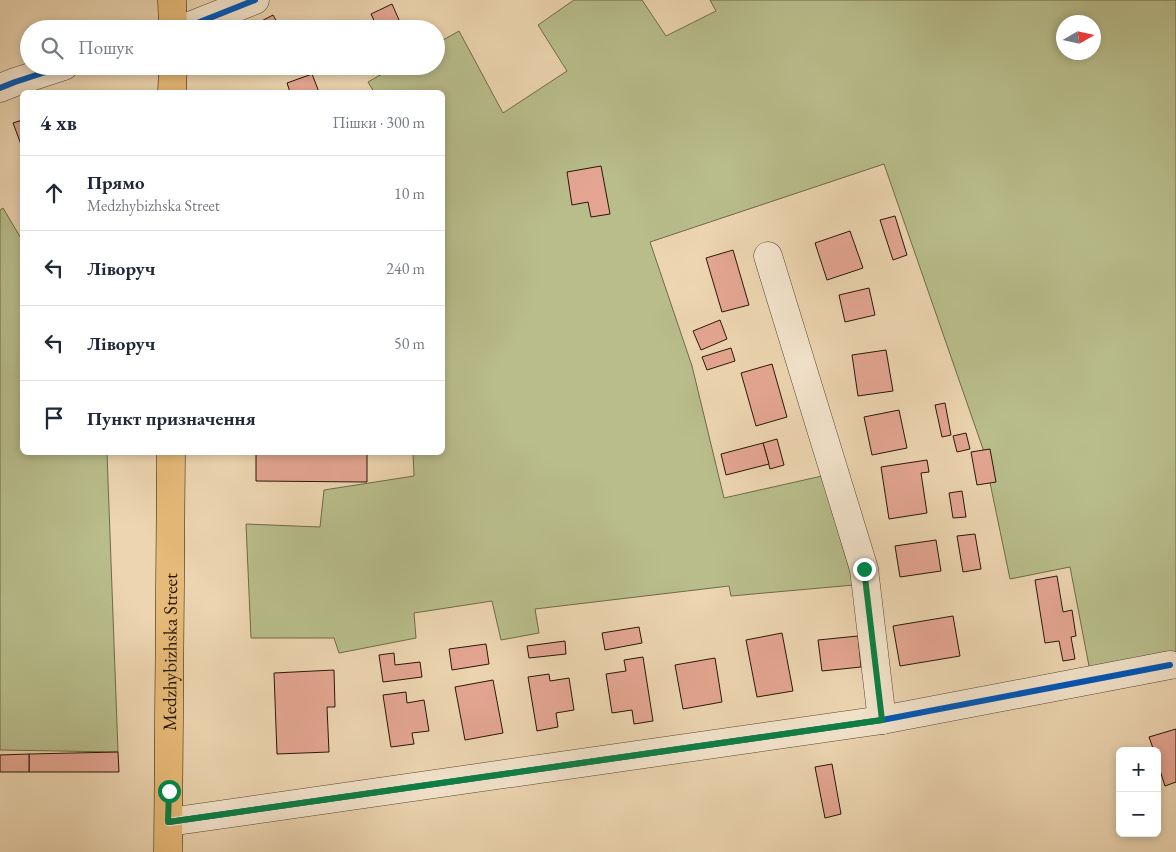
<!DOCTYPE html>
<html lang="uk">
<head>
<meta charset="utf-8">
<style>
	:root { --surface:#fff; --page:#f2f2f3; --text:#1f2937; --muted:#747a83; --line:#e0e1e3 }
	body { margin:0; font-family:"EB Garamond",serif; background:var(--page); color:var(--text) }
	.controls { position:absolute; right:15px; bottom:15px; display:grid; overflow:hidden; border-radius:8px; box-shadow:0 2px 8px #0003 }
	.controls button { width:45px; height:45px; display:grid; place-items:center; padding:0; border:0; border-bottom:1px solid var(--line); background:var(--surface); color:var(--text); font:25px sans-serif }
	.compass { position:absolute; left:1056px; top:15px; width:45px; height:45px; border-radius:50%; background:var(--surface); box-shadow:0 2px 8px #0003; rotate:81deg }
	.stop { position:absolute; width:15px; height:15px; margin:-11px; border:4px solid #0b8043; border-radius:50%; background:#fff }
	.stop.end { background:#0b8043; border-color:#fff; box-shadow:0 1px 5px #0008 }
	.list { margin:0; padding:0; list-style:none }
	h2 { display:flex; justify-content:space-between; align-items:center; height:65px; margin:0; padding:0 20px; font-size:21px }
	h2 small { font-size:16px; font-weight:400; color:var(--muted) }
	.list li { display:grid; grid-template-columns:32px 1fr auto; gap:15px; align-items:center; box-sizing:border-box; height:75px; padding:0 20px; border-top:1px solid var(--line) }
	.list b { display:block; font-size:19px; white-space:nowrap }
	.list p { margin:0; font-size:16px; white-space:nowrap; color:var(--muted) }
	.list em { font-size:16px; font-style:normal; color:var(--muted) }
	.icon { flex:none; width:28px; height:28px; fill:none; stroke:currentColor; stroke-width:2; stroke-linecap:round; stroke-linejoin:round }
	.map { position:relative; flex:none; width:1176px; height:852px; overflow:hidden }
	.search { position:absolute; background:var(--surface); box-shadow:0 2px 8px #0003; left:20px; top:20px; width:425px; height:55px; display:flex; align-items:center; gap:12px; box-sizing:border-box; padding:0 18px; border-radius:28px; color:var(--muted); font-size:19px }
	.panel { position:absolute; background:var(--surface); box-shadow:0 2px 8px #0003; left:20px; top:90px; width:425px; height:365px; border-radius:8px }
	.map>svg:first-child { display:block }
</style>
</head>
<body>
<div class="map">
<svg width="1176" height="852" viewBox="0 0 1176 852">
	<rect width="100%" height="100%" fill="#ecd5b0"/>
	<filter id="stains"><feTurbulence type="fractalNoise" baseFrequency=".004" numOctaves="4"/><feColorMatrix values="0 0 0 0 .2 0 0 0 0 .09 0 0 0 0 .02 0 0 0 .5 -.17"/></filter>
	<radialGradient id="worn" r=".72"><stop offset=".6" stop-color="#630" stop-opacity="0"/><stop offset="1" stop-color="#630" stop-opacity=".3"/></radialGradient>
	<g fill="#b8bd8b" stroke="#706a49" fill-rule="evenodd">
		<path d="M574,0H642L666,36L716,11L710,0H1176V653L1095,671L1089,666L1070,567L1010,579L983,449L884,164L650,242L692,366L724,498L822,476L854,585L731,596L729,586L535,609L539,633L501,640L492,601L414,613L416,638L339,653L334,638H251L246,524L320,527L324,490L414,476L413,453L442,452V92H374L368,82L396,66H436V44L459,31L503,113L567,71L538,25ZM1064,22H1094V52H1064Z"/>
		<polygon points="3,208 22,240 22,452 107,453 118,752 0,750 0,210"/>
	</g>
	<g fill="#e4a692" stroke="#281707">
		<polygon points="392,4 403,29 378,29 371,14"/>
		<polygon points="273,15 281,29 256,29 254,25"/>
		<polygon points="312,74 319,92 290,92 287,83"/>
		<polygon points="22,120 22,147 13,123"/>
		<polygon points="601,166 610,214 591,217 588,202 572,205 567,172"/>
		<polygon points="895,216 907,255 893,260 880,220"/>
		<polygon points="850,231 863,268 827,280 815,243"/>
		<polygon points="733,250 749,305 722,312 706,258"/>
		<polygon points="869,288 875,315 845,322 839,295"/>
		<polygon points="720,320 727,339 701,350 693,331"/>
		<polygon points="731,348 735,361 707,370 702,357"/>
		<polygon points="886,350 893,391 858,396 852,355"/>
		<polygon points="772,364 787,417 756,426 741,373"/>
		<polygon points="945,403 951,435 942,437 935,405"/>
		<polygon points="899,410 907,448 872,455 864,417"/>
		<polygon points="966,433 970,449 957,452 953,436"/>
		<polygon points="777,439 784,465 770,469 763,443"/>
		<polygon points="763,443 769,464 726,475 721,454"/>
		<polygon points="990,449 996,482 977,485 971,452"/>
		<polygon points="256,452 367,452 367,482 256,481"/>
		<polygon points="927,460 929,472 921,473 927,513 889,519 881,467"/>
		<polygon points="962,491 966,517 953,518 949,493"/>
		<polygon points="975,534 981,569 963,572 957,536"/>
		<polygon points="936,540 941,571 900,577 895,546"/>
		<polygon points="1057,576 1063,612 1072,610 1076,636 1071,637 1075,659 1063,661 1059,641 1045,643 1035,580"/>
		<polygon points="953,616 960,656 900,666 893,626"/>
		<polygon points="639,627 642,643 605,650 602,633"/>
		<polygon points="782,633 793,691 757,697 746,640"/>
		<polygon points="858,636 861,667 822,671 818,640"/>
		<polygon points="565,641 566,654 529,658 527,646"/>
		<polygon points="486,644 489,664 452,670 449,649"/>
		<polygon points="394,653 395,665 420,662 422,677 383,682 379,655"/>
		<polygon points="643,657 653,721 634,724 632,710 612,713 606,674 626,671 624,660"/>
		<polygon points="715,658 722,702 683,709 675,665"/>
		<polygon points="334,670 335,707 327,707 329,752 277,754 274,673"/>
		<polygon points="549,674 550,681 569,678 574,710 556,713 558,727 537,731 528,677"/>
		<polygon points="493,680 503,733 465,740 455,687"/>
		<polygon points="406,692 407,703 424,700 429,731 412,733 414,744 391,747 383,695"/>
		<polygon points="1176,729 1176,782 1165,786 1157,761 1157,751 1154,751 1149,737"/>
		<polygon points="118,752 119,772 29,772 29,754"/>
		<polygon points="29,754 29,772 0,772 0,755"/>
		<polygon points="832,764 841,814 825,818 815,767"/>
	</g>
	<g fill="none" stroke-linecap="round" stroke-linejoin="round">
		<defs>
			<g id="minor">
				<polyline points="182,29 255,0"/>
				<polyline points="0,88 15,82 64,66"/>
				<polyline points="768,256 864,569 882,720"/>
				<polyline points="169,822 882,720 1170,665"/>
			</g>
			<g id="major">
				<polyline points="172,0 173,29"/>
				<polyline points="172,92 173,66"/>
				<path id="s1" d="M168,852L171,452"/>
			</g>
		</defs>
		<use href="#minor" stroke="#594631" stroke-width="29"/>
		<use href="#major" stroke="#281707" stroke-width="29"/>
		<use href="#minor" stroke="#f3e4cc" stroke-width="28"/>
		<use href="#major" stroke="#e6ba78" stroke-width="28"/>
		<defs>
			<g id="cycleway">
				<polyline points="182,29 255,0"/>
				<polyline points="0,88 15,82 64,66"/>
				<polyline points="169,822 882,720 1170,665"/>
			</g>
		</defs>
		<use href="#cycleway" stroke="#f3e4cc" stroke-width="9"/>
		<use href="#cycleway" stroke="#0057b8" stroke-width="6"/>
	</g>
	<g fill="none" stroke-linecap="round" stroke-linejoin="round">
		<polyline stroke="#0b8043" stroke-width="6" points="169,791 168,822 882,720 864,569"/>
	</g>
	<g text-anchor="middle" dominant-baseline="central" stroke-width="4" stroke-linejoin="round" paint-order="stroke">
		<g font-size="19" fill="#281707" stroke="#f3e4cc">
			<text stroke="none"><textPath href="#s1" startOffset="200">Medzhybizhska Street</textPath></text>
		</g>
	</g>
	<rect width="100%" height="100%" filter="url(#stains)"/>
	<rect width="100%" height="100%" fill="url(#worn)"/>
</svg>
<div class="controls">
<button>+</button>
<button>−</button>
</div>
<svg class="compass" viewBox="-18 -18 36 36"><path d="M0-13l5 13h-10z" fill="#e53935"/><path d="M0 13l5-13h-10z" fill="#747a83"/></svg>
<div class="stop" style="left:169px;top:791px"></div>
<div class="stop end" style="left:864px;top:569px"></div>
<div class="search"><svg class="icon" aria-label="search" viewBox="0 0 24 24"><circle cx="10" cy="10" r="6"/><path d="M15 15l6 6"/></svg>Пошук</div>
<section class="panel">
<h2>4 хв<small>Пішки · 300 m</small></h2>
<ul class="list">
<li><svg class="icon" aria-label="ahead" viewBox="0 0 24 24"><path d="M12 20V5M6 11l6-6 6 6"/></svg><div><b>Прямо</b><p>Medzhybizhska Street</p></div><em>10 m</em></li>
<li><svg class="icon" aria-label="left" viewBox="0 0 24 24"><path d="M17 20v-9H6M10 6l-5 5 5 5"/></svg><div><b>Ліворуч</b></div><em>240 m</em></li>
<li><svg class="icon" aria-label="left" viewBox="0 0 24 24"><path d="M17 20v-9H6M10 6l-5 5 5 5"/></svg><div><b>Ліворуч</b></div><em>50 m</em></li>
<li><svg class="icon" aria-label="arrive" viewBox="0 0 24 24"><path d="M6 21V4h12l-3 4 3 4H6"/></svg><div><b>Пункт призначення</b></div></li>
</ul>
</section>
</div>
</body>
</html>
